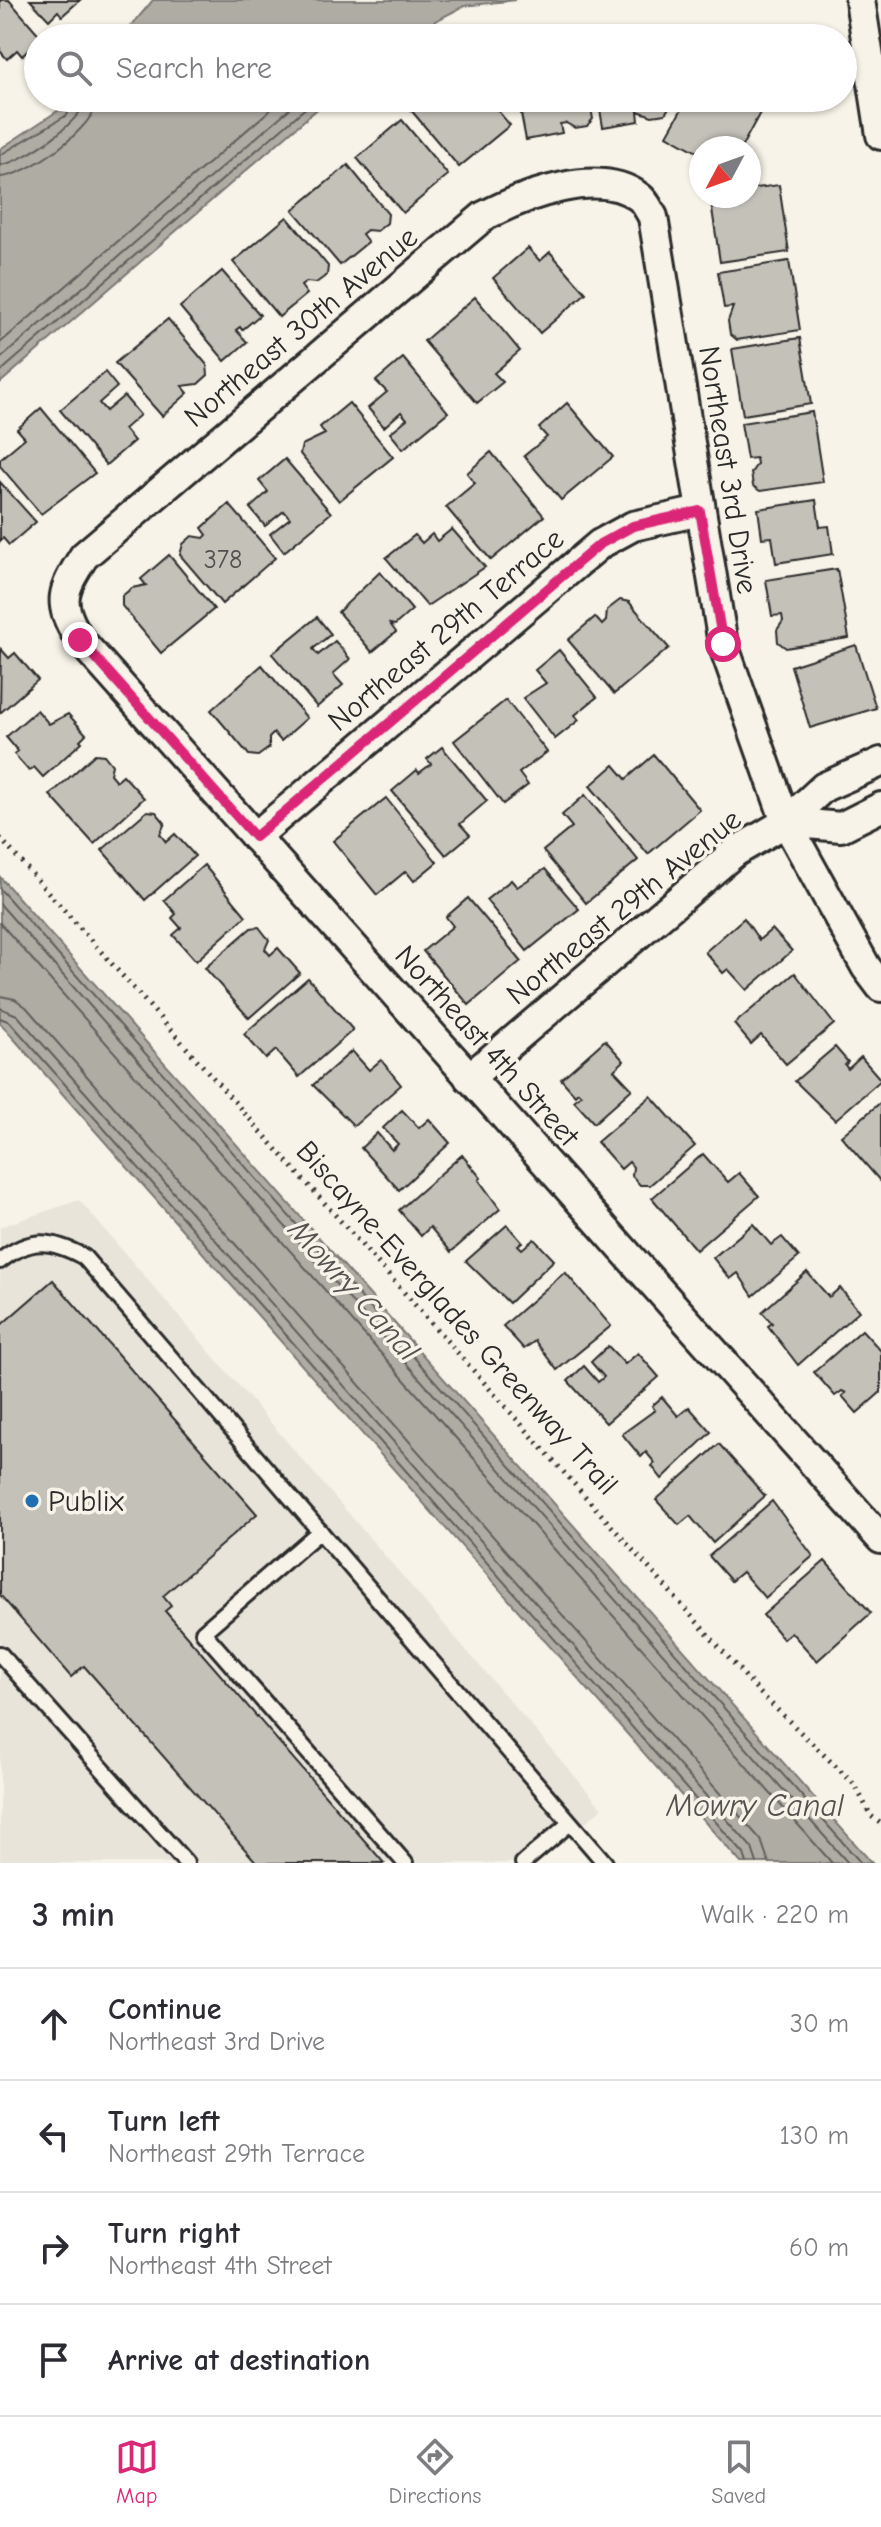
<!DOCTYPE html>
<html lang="en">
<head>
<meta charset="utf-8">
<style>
	:root { --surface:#fff; --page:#f7f7f7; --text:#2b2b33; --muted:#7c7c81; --line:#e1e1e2; --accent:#db2777 }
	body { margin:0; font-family:"Comic Neue",sans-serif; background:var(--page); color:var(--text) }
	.compass { position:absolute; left:689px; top:136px; width:72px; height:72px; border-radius:50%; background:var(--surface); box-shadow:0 2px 6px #0004; rotate:229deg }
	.stop { position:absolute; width:24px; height:24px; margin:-18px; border:6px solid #db2777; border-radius:50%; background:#fff }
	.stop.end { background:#db2777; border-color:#fff; box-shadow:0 2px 8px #0008 }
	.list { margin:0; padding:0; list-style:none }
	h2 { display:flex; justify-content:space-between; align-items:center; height:104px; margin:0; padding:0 32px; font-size:34px }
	h2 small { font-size:26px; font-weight:400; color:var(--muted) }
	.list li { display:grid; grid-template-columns:52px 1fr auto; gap:24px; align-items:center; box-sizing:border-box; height:112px; padding:0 32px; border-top:2px solid var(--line) }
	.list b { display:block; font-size:30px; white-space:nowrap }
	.list p { margin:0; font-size:26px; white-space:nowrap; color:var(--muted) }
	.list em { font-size:26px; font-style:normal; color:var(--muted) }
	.icon { flex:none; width:44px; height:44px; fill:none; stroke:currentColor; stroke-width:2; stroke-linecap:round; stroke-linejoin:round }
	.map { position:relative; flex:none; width:881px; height:1863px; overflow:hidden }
	.search { position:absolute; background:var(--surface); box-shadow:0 2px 6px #0004; left:24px; right:24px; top:24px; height:88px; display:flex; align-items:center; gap:20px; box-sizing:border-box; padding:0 28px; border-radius:44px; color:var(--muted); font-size:30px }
	.sheet { height:552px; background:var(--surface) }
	nav { display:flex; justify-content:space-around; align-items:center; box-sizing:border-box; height:112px; border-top:2px solid var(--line); background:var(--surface); font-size:22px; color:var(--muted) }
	nav a { display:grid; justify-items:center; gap:4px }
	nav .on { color:var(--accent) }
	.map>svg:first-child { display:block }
</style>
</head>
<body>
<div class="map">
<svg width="881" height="1863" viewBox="0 0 881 1863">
	<rect width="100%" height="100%" fill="#f7f3e8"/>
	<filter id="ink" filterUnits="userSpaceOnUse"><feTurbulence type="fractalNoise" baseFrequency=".0125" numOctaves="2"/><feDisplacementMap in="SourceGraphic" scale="16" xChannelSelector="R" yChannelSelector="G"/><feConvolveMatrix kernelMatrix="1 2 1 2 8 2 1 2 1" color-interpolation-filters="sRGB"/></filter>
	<g filter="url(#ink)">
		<polygon fill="#e8e4da" points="79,1200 602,1808 539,1863 0,1863 0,1227"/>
		<g fill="#afaca4" stroke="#7a7874" stroke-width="2">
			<polygon points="153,0 516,0 464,6 403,38 121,38"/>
			<polygon points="71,98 330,98 0,383 0,149 62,108"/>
			<polygon points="0,877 872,1863 741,1863 0,1023"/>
		</g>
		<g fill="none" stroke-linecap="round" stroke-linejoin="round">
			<g stroke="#605f5b" stroke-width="2">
				<polyline points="0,155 67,115 76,98"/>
				<path d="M0,165C21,164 85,120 86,98"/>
				<path d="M0,177C28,176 97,127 98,98"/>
				<polyline points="0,343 284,98"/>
				<polyline points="0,359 302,98"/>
				<polyline points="0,372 317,98"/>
				<polyline points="0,889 861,1863"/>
				<polyline points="0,904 848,1863"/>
				<polyline points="0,923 832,1863"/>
				<polyline points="0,996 15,999 26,1007 761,1840 769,1863"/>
				<polyline points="0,1008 17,1015 752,1848 757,1863"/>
				<polyline points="0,1018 10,1022 744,1854 747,1863"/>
			</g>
		</g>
		<g fill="#c4c1b9" stroke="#2b2b2b" stroke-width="2">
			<polygon points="0,0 9,0 42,38 22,56 17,50 7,59 0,51"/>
			<polygon points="30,0 80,0 62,16 58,11 49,20"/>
			<polygon points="411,98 487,98 510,125 459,167 405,103"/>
			<polygon points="518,98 589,98 593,119 587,126 575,128 566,123 560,124 562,133 526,140"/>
			<polygon points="598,98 669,98 670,106 665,114 652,116 638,111 639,121 603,127"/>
			<polygon points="688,98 738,98 761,111 741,148 701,148 701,154 667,135"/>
			<polygon points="402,120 448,175 403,213 357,158"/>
			<polygon points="348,165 388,214 387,223 377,231 367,230 362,234 368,242 340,265 293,210"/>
			<polygon points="779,185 789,252 720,262 710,196 749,196 749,189"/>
			<polygon points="287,217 328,266 327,275 316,283 306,282 301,286 307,294 279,317 233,262"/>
			<polygon points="528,248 540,261 550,252 586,293 540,333 493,278"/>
			<polygon points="789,261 800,330 737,340 730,334 728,321 733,307 724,308 718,272"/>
			<polygon points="222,271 260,315 242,330 240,327 236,330 247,342 225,361 180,307"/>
			<polygon points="475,297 520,351 494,373 503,382 477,403 424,341"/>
			<polygon points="168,319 207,365 208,375 198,384 182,386 188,393 162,416 115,363"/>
			<polygon points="800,338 811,404 743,415 732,349"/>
			<polygon points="403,358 448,412 403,449 390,433 407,419 401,412 384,427 368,408 387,392 376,381"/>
			<polygon points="105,372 117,387 99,403 106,411 124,396 140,415 124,429 134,441 106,465 60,410"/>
			<polygon points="349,403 393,457 339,501 300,454 302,445 325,434 320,427"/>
			<polygon points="567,403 613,457 561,500 524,456 547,437 539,428"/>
			<polygon points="41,408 95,473 41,514 0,466 0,459 25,438 17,429"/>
			<polygon points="812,412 823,482 760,491 753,486 751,473 757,464 756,458 747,459 741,423"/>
			<polygon points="491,452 544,516 491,560 446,507 475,483 467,473"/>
			<polygon points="285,459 331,513 284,552 270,534 290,518 284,511 265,526 250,508 268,492 259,481"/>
			<polygon points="0,482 36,522 9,545 3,538 0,541"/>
			<polygon points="816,500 820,527 829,526 833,554 776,563 772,537 762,538 758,509"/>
			<polygon points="229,504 275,558 222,604 180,555 183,544 192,536 204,538 207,535 202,528"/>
			<polygon points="452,529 485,567 427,606 386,558 415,535 422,543 432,534 437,541"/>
			<polygon points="169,555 214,609 161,653 122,606 122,596 132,588 146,585 141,579"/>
			<polygon points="837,569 849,638 786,648 778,642 777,630 783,621 782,615 772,616 766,580"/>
			<polygon points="380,572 412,610 395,625 390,624 396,632 372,652 338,612"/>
			<polygon points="620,600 629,602 669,648 614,694 568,640 595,617 602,625 606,621 607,610"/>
			<polygon points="317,617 331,634 313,649 318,655 335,641 350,659 333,674 343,685 317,707 272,654"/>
			<polygon points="856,645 876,708 810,728 791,666"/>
			<polygon points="1,649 9,658 15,653 38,680 0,713"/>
			<polygon points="559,650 597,697 575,715 579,720 555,739 523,698 546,683 535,670"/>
			<polygon points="262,665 307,718 281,741 274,733 269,738 269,748 258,756 249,755 211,710"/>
			<polygon points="506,700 547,752 519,773 528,785 503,804 454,741"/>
			<polygon points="37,710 49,724 68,714 86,734 80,740 82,742 43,777 34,767 29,771 14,754 18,751 6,737"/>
			<polygon points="442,747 487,801 460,824 470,835 446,855 392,791 417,770 419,773 431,764 427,759"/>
			<polygon points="95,754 104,755 112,765 110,774 116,781 123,775 144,798 94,844 50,795"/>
			<polygon points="654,755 700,810 648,854 590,786 614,765 626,779"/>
			<polygon points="585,795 638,860 586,903 543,851 572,827 562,815"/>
			<polygon points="386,798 437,862 414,881 406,871 377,895 333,841"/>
			<polygon points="147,811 156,812 165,823 160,834 166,842 175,834 195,856 145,900 102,850"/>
			<polygon points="204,865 246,916 196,961 173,935 181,928 172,918 176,914 164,900"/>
			<polygon points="545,869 579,909 527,951 486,900 511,880 517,887"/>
			<polygon points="468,898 521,961 469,1005 423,951 453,926 446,917"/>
			<polygon points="744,918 759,940 772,929 792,951 747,990 728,969 723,973 705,952"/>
			<polygon points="259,927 269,940 265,949 270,955 278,948 300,973 249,1018 205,968 251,928"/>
			<polygon points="795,973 834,1024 786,1064 761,1035 751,1044 734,1024"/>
			<polygon points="308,978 353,1030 299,1077 276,1050 266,1059 244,1034"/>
			<polygon points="605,1040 624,1061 614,1070 632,1089 594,1123 574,1101 581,1095 578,1092 575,1095 561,1079"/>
			<polygon points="835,1047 848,1062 845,1065 848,1069 861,1057 881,1080 835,1120 795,1081"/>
			<polygon points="352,1051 369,1070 381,1060 401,1085 354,1126 313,1085"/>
			<polygon points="651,1096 695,1146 650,1185 640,1185 632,1176 633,1167 629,1162 621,1169 597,1142"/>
			<polygon points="881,1102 881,1182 841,1136"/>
			<polygon points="402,1110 419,1128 429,1119 450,1143 399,1190 361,1148 377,1133 392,1150 398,1144 383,1128"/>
			<polygon points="703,1154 728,1182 739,1173 759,1196 696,1250 652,1198"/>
			<polygon points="462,1155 481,1178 479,1180 500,1209 451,1252 430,1227 421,1236 399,1210"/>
			<polygon points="753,1224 771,1245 782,1237 799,1257 753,1296 738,1273 730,1279 713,1258"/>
			<polygon points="507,1225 522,1242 518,1245 522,1249 534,1239 554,1260 509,1303 466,1261"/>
			<polygon points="565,1272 611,1326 557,1370 535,1341 524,1349 503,1326"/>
			<polygon points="807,1272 829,1297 840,1288 859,1311 798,1365 768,1326 772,1323 762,1312"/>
			<polygon points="53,1280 257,1514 163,1596 171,1606 165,1611 384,1863 257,1863 84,1666 71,1677 0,1595 0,1326"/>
			<polygon points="862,1330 881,1351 881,1392 857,1413 842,1396 846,1393 842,1391 835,1396 814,1372"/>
			<polygon points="608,1346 625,1364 638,1353 659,1377 606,1423 568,1381 584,1366 598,1382 604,1377 591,1362"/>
			<polygon points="662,1397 678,1416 689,1407 711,1432 662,1479 652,1466 655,1463 646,1452 641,1457 622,1434 655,1410 652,1406"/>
			<polygon points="719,1444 765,1496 713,1543 690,1516 679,1525 656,1500"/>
			<polygon points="772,1501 813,1556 765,1598 742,1572 731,1581 709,1556"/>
			<polygon points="825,1561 871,1613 817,1661 791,1632 783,1639 763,1615"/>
		</g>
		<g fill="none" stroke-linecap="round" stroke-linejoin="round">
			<defs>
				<g id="lane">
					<path d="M0,1261C30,1237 51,1239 84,1257L605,1863"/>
					<polyline points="320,1531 203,1632 405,1863"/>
					<polyline points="0,1654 186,1863"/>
					<polyline points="523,1863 570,1823"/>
				</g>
				<g id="street">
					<polyline points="860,0 881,135"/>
					<polyline points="786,822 841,827 881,807"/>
					<polyline points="255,837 600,544 633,526 700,511"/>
					<path d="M881,987L866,967L786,822L723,644L653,217C649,210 645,201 639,197C599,166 523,196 484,216L84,556C62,591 56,602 80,640L881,1539"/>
					<polyline points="469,1078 735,852 786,822 824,787 881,762"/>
				</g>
			</defs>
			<use href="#lane" stroke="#2b2b2b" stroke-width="20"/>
			<use href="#street" stroke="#2b2b2b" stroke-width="34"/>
			<polyline stroke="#2b2b2b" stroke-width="5" stroke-dasharray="2 6" stroke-linecap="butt" points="0,838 760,1693 855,1785 871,1816 881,1824"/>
			<use href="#lane" stroke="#f7f3e8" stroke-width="14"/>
			<use href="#street" stroke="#f7f3e8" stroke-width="28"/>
		</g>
	</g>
	<g fill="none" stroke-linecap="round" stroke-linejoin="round" filter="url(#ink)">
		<polyline stroke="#db2777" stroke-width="10" points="80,640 255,837 600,544 633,526 700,511 723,644"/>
	</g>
	<circle fill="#1f6fb2" stroke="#f7f3e8" stroke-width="3" cx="32" cy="1501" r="8"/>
	<g text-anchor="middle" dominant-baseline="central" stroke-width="7" stroke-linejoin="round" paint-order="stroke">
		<g font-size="26" fill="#51504e">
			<text x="223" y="560">378</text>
		</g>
		<g font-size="30" fill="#2b2b2b" stroke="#f7f3e8">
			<text transform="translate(301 327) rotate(-40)">Northeast 30th Avenue</text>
			<text transform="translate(728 470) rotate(81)">Northeast 3rd Drive</text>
			<text transform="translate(446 630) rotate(-40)">Northeast 29th Terrace</text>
			<text transform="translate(624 907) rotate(-39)">Northeast 29th Avenue</text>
			<text transform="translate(487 1046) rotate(48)">Northeast 4th Street</text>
			<text transform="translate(457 1318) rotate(48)">Biscayne-Everglades Greenway Trail</text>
		</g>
		<g font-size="30" fill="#2b2b2b" stroke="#f7f3e8" text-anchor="start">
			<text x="48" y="1501">Publix</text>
		</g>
		<g font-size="32" font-style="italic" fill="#53524f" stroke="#f7f3e8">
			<text transform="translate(354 1290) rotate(48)">Mowry Canal</text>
			<text x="755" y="1805">Mowry Canal</text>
		</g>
	</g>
</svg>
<svg class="compass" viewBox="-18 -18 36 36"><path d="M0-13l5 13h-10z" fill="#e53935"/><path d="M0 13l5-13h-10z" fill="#7c7c81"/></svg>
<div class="stop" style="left:723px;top:644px"></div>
<div class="stop end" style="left:80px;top:640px"></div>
<div class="search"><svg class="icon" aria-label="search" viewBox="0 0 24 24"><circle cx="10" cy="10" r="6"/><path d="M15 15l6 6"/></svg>Search here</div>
</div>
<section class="sheet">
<h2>3 min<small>Walk · 220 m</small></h2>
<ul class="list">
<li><svg class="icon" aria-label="ahead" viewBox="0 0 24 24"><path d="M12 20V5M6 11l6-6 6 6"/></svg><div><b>Continue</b><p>Northeast 3rd Drive</p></div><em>30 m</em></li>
<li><svg class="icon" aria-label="left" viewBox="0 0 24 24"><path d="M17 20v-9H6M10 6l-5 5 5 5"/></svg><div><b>Turn left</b><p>Northeast 29th Terrace</p></div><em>130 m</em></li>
<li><svg class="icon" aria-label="right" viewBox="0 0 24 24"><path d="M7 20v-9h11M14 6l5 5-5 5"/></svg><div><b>Turn right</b><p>Northeast 4th Street</p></div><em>60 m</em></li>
<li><svg class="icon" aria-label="arrive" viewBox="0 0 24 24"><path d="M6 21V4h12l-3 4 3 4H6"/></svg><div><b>Arrive at destination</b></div></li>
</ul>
</section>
<nav>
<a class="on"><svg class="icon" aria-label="map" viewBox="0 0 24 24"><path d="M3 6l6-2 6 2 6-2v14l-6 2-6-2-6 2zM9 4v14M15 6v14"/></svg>Map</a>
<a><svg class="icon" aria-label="directions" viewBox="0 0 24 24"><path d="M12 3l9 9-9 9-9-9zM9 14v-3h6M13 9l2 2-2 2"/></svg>Directions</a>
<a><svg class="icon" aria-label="saved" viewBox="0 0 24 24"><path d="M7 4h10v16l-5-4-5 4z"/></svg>Saved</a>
</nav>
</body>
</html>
